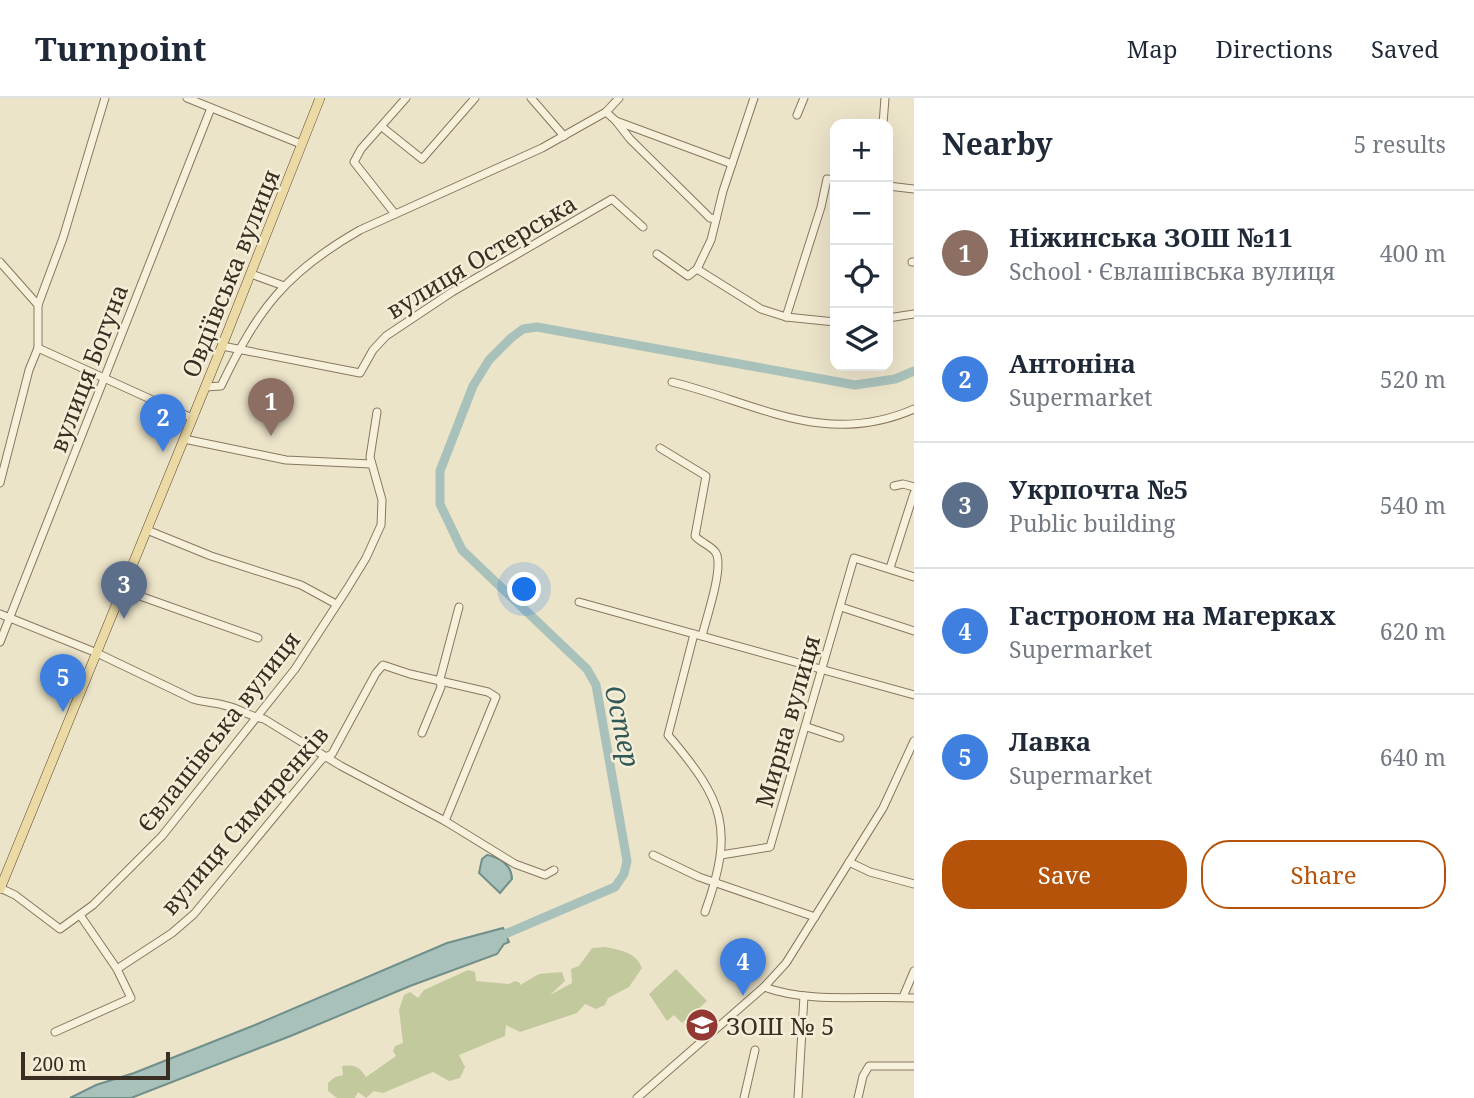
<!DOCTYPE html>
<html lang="en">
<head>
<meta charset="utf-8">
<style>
	:root { --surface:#fff; --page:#f2f2f3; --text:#1f2937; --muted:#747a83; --line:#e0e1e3; --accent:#b45309 }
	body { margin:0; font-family:"Noto Serif",serif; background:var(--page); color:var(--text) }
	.controls { position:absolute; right:21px; top:21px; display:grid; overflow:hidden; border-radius:14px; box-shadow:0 7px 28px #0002 }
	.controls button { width:63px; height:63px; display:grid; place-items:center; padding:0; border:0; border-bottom:2px solid var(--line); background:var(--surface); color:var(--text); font:35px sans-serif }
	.scale { position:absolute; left:21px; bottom:18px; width:149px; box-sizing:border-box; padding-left:7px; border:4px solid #392e21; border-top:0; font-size:19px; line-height:24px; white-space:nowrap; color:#392e21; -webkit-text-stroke:5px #f4eed8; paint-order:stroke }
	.you { position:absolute; left:525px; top:492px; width:24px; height:24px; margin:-18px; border:5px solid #fff; border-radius:50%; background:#1a73e8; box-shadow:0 0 0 10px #1a73e833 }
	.badge { display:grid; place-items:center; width:46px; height:46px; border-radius:50%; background:var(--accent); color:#fff; font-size:23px; font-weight:700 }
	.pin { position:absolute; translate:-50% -58px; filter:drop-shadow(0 2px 4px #0008) }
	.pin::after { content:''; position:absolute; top:37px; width:24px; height:21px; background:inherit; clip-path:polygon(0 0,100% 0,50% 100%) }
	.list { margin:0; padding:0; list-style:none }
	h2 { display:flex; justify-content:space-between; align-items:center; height:91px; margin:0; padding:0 28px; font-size:30px }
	h2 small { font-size:23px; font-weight:400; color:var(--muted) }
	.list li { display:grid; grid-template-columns:46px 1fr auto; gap:21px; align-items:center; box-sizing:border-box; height:126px; padding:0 28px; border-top:2px solid var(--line) }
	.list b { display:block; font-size:26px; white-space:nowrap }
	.list p { margin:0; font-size:23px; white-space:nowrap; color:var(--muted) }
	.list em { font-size:23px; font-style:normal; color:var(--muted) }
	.actions { display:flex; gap:14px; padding:21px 28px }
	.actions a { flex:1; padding:16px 0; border:2px solid var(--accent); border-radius:28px; text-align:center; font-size:24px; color:var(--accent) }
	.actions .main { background:var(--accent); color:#fff }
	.icon { flex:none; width:38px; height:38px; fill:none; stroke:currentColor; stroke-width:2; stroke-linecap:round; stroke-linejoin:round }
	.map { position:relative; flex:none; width:914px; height:1000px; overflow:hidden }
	header { display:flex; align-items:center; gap:42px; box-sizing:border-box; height:98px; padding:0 35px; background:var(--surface); border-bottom:2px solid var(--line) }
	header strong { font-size:33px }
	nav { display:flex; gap:38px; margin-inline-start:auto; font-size:24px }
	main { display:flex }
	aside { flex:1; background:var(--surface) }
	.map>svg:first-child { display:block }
</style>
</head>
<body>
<header>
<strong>Turnpoint</strong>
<nav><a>Map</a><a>Directions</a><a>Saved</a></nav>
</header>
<main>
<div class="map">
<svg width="914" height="1000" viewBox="0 0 914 1000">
	<rect width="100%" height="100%" fill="#ece4c9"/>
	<g fill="#c2ca9d">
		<path d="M605,849C620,852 636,854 642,870L629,889L608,900L605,907L596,911L585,906L577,915L520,934L506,927L505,938L459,957L465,969L460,980L449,983L433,974L383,995L374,993L366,1000L358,994L355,1000H337L328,993V985L335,979L343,977L342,968C356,966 359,969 366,979L396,958L393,953L395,948L403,945L399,912L404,897L410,894L418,900L424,892L468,872L475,874L476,883L509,886L515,883L520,885V887L539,876L562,874L565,883L550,897L572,885L571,871L579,868L592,850Z"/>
		<polygon points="676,871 707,903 682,925 674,917 667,923 649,896"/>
	</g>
	<g fill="#a9c1bb" stroke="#708f89" stroke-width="2">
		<path d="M487,757C499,759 512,767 512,781L500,795L479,775L482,761Z"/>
		<polygon points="503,830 509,844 504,846 497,856 410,888 293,937 131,1000 70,1000 96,987 134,975 255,927 447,845"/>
	</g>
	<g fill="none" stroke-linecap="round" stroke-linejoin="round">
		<polyline stroke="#a9c1bb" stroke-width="9" points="496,840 615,789 624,776 627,763 596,587 587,571 462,452 440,406 440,373 473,288 489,262 511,240 523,231 537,229 855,287 895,281 914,273"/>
		<defs>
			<g id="minor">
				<polyline points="187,0 301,46"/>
				<polyline points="531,0 564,38"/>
				<polyline points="606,14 616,23 732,66"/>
				<polyline points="797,17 804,0"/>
				<polyline points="616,23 630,41 702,112 710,120 716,121"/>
				<polyline points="883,26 885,0"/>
				<polyline points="382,29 422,61 475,0"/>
				<polyline points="888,88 914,91"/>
				<polyline points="395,116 354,64 361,51 406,0"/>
				<polyline points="657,156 688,178 697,171"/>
				<polyline points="0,164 38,207 38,250 192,320"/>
				<polyline points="912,164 914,164"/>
				<polyline points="697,171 711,142 723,93 754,0"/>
				<polyline points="697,171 761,211 786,219 835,224"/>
				<polyline points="251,176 284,188"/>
				<polyline points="38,207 63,140 105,0"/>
				<polyline points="786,219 821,109 827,81 835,82"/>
				<polyline points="888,220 914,216"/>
				<polyline points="222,248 360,275 373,252 386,238 452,194 612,101 643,129"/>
				<path d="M672,284C757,305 825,350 914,311"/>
				<path d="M205,289L221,288C258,211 285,175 360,132L542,50L606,14L619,0"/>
				<polyline points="184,341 286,362 371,366"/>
				<path d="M660,350L706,378L695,438C701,445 712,448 716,455C724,470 706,521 702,538"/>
				<polyline points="0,385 29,272 38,250"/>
				<polyline points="894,388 903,386 914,389"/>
				<polyline points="147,432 211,458 301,487 336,506"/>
				<polyline points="890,470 914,395"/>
				<polyline points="123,492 258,540"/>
				<polyline points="579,504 914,597"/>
				<polyline points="841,509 914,533"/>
				<path d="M0,516L97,555L193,601C205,605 216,604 227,608C240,611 251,619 264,621L341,668L445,723L515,766L545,777L554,772"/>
				<path d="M694,536L668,637C724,703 735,730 705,814"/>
				<polyline points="0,544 211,10"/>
				<polyline points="807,629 840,640"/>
				<polyline points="422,635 441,589 440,581 459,509"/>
				<polyline points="653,757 699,779 815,819"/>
				<polyline points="721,757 770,749 854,460 914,479"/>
				<polyline points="849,764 870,774 914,786"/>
				<polyline points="0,790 15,797 60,831 93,807 162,738 295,571 347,491 366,460 381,427 382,402 370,359 377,314"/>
				<polyline points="117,871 172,835 194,816 322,661 332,656 376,575 383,567 410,576 488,594 496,599 445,723"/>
				<path d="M764,889C811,906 865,897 914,900"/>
				<polyline points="903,899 914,873"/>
				<polyline points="55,934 131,900 117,871 80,817"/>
				<polyline points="637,1000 764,889 786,865 883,710 914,643"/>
				<polyline points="744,1000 755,952"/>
				<polyline points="798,1000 804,898"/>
				<polyline points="858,1000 863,978 869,968 914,968"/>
			</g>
			<polyline id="major" points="0,791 222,248 320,0"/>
		</defs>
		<use href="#minor" stroke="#87775f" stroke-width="9"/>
		<use href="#major" stroke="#564532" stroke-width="10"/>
		<use href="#minor" stroke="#f7f1dc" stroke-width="7"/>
		<use href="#major" stroke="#ecdaa4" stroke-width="9"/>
	</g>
	<defs>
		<symbol id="school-disc" viewBox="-11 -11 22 22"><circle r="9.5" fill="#933832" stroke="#f4eed8"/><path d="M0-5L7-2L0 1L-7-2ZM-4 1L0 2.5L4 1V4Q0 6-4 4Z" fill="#fff"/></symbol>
	</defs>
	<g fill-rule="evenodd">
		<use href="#school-disc" x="683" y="908" width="38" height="38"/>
	</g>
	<g text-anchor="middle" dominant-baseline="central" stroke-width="5" stroke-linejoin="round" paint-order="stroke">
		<g font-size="24" fill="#392e21" stroke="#f4eed8">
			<text transform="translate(481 158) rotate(-31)">вулиця Остерська</text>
			<text transform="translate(230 175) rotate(-68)">Овдіївська вулиця</text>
			<text transform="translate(88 270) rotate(-69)">вулиця Богуна</text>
			<text transform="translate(787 623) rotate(-74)">Мирна вулиця</text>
			<text transform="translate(218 633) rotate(-52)">Євлашівська вулиця</text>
			<text transform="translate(244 722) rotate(-49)">вулиця Симиренків</text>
		</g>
		<g font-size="24" fill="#392e21" stroke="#f4eed8" text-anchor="start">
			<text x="726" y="927">ЗОШ № 5</text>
		</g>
		<g font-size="26" font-style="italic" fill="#325757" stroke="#f4eed8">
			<text transform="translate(623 628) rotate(78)">Остер</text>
		</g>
	</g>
</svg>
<div class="controls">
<button>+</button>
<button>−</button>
<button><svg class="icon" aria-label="locate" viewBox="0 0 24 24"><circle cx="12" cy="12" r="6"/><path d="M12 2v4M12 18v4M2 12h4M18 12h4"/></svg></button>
<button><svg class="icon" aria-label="layers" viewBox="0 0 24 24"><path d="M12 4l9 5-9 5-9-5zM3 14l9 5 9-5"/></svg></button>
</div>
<div class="scale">200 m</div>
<div class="you"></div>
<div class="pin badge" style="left:271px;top:338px;background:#8d6e63">1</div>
<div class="pin badge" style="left:163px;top:354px;background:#3f7fe0">2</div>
<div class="pin badge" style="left:124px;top:521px;background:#5c6f8a">3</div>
<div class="pin badge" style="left:743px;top:898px;background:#3f7fe0">4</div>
<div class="pin badge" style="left:63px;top:614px;background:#3f7fe0">5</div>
</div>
<aside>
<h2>Nearby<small>5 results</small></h2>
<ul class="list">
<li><span class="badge" style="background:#8d6e63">1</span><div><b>Ніжинська ЗОШ №11</b><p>School · Євлашівська вулиця</p></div><em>400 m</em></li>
<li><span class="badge" style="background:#3f7fe0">2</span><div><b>Антоніна</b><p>Supermarket</p></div><em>520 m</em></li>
<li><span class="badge" style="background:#5c6f8a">3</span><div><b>Укрпочта №5</b><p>Public building</p></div><em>540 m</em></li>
<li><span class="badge" style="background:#3f7fe0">4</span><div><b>Гастроном на Магерках</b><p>Supermarket</p></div><em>620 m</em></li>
<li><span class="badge" style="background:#3f7fe0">5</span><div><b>Лавка</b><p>Supermarket</p></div><em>640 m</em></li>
</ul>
<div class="actions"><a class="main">Save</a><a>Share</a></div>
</aside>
</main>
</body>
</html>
